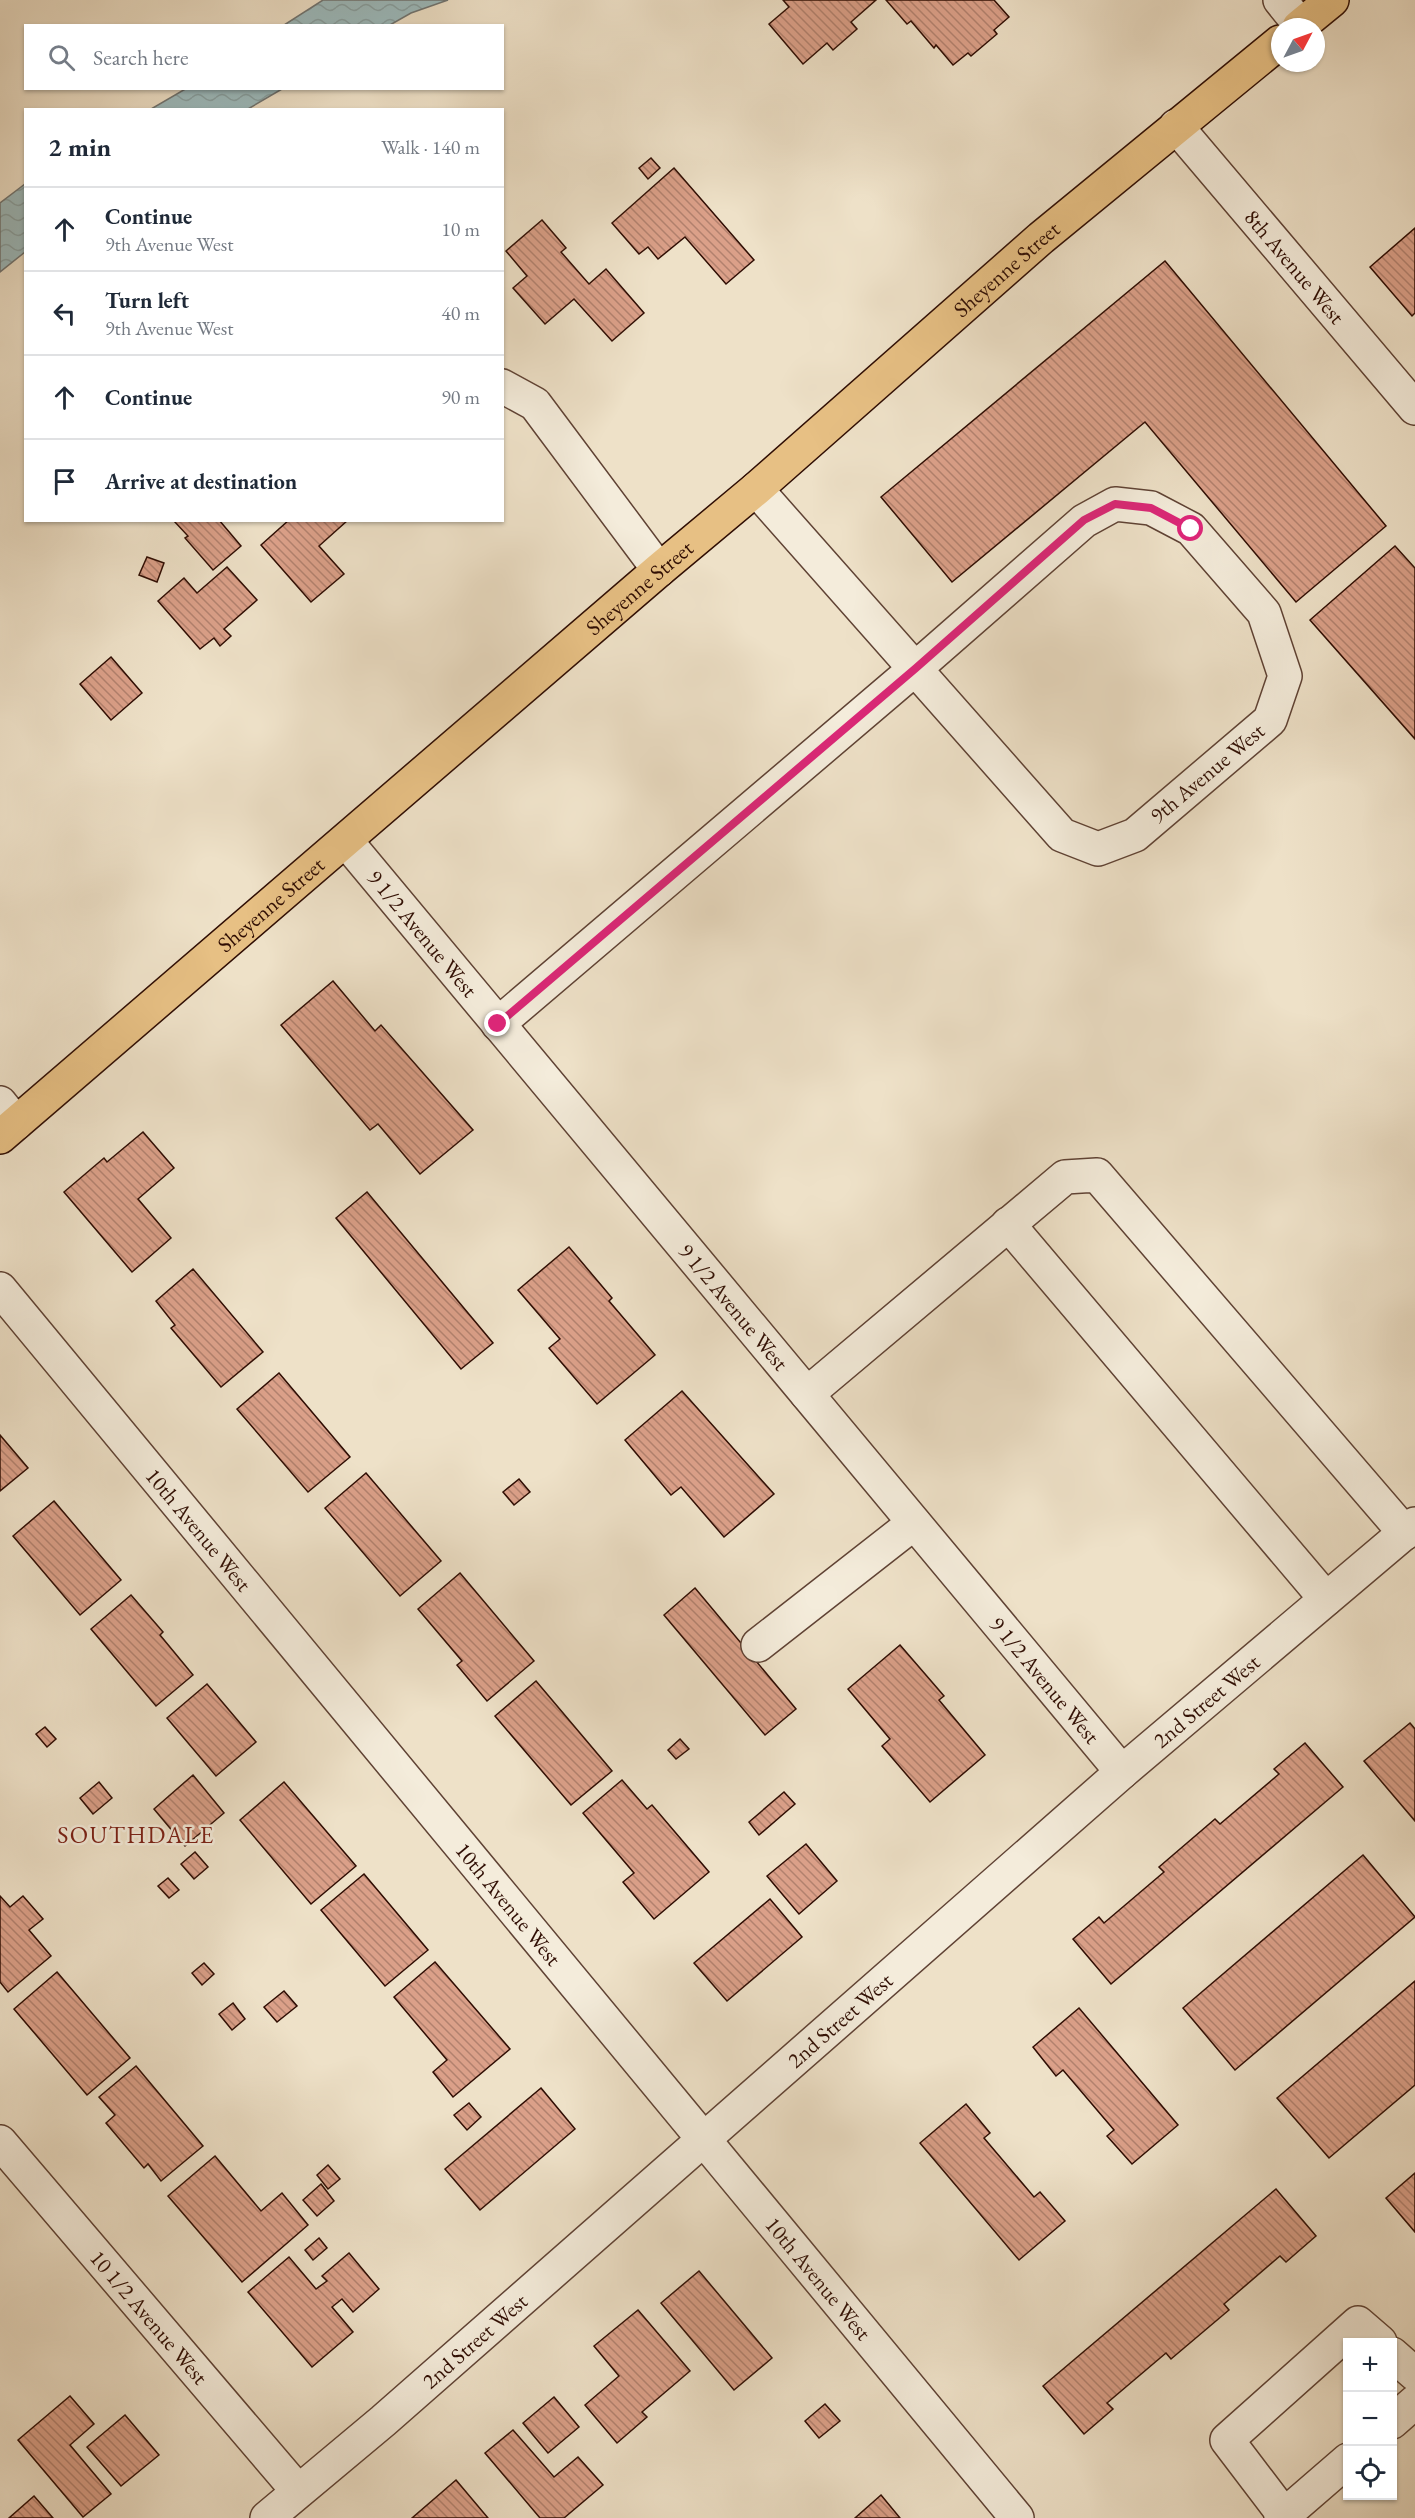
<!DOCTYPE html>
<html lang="en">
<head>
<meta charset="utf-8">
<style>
	:root { --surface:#fff; --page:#f2f2f3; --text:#1f2937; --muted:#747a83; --line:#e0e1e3 }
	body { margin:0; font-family:"EB Garamond",serif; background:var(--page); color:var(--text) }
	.controls { position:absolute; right:18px; bottom:18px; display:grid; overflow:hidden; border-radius:0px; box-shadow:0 2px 4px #0004 }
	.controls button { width:54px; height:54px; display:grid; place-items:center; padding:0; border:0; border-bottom:2px solid var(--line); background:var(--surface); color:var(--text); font:30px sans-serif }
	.compass { position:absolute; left:1271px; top:18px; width:54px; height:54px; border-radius:50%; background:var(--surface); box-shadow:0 2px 4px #0004; rotate:49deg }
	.stop { position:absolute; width:18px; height:18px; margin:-14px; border:4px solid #db2777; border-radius:50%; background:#fff }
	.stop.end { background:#db2777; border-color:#fff; box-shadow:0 2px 6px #0008 }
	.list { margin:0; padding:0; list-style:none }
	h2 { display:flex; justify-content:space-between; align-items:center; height:78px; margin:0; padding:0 24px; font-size:26px }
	h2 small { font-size:20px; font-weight:400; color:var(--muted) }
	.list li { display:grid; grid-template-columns:39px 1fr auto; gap:18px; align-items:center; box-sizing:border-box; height:84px; padding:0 24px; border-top:2px solid var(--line) }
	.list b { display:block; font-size:22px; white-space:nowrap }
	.list p { margin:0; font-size:20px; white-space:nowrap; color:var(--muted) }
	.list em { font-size:20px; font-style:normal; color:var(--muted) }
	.icon { flex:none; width:33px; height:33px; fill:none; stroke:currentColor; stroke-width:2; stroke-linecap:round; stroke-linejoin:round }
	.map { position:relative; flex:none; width:1415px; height:2518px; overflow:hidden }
	.search { position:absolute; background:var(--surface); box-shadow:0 2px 4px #0004; left:24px; top:24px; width:480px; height:66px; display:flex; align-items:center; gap:15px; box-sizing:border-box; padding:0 21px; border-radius:0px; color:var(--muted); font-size:22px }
	.panel { position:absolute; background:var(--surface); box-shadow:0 2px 4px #0004; left:24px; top:108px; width:480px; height:414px; border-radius:0px }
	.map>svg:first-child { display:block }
</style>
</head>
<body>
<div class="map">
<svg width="1415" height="2518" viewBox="0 0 1415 2518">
	<defs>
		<pattern id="water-waves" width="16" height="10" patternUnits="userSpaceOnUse" patternTransform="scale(1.5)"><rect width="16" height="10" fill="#9cbbbe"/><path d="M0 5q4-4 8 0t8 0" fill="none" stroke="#87a0a2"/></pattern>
		<pattern id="building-back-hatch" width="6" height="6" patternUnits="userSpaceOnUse" patternTransform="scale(1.5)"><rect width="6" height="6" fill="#dba089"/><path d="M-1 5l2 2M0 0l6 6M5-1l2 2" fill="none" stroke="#b2816e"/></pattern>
	</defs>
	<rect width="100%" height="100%" fill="#eee1c8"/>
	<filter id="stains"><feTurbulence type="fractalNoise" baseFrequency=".00333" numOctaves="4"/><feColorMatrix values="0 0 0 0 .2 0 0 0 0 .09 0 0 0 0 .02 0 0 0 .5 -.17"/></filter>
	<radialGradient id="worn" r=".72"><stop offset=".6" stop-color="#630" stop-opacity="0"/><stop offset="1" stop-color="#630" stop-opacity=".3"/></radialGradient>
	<g fill="url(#water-waves)" stroke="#707573" stroke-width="1.5">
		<polygon points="323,0 448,0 411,13 390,25 284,25"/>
		<polygon points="187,88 282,88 282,89 248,109 151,109"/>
		<polygon points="25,184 25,252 0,272 0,203"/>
	</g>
	<g fill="url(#building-back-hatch)" stroke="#2f0d03" stroke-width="1.5">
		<polygon points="783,0 876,0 851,22 857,29 833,50 827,43 803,64 769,24 789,7"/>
		<polygon points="886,0 994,0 1009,17 994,30 997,34 971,56 968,53 953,65 936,45 934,48 911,21 907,24"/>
		<polygon points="651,158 660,168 648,179 639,168"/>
		<polygon points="674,168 754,260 726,284 685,237 658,259 648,247 639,254 612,223"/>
		<polygon points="542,220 566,248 561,252 589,284 606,269 644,313 612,341 574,299 545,324 513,288 527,276 506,251"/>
		<polygon points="1415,228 1415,313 1412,316 1370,267"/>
		<polygon points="1165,261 1386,526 1296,602 1145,422 952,582 881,497"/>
		<polygon points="219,520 241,546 213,570 185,538 188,536 174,521"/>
		<polygon points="289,520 348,520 319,546 344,574 311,602 261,545"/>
		<polygon points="1395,546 1415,568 1415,739 1310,620"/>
		<polygon points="147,557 164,563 157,582 139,575"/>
		<polygon points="227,567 257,600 224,629 231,636 220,646 214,638 200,649 158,601 184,578 197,593"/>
		<polygon points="111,657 142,693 111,720 80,684"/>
		<polygon points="333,981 375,1031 381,1025 473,1130 420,1174 378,1124 370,1130 281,1025"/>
		<polygon points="143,1132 174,1168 138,1199 171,1238 132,1272 64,1192 104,1158 107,1162"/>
		<polygon points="367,1192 493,1343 461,1369 336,1218"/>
		<polygon points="569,1247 612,1298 609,1301 655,1355 597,1404 549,1348 560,1339 518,1290"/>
		<polygon points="193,1269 263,1352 221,1387 171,1328 175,1325 156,1301"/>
		<polygon points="279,1373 350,1457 308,1492 237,1409"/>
		<polygon points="682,1391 774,1494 724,1537 681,1487 671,1495 625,1440"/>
		<polygon points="0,1435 28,1468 0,1491"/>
		<polygon points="366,1473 441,1561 400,1596 325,1508"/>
		<polygon points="519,1479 530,1492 514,1505 503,1492"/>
		<polygon points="54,1501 121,1580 80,1615 13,1536"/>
		<polygon points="460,1573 534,1661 487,1701 457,1665 462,1661 418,1609"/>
		<polygon points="695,1588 796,1709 765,1735 664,1615"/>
		<polygon points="131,1595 163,1632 160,1635 193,1675 156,1706 91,1629"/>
		<polygon points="900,1645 944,1696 939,1700 985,1755 930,1802 882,1746 890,1739 848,1689"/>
		<polygon points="536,1681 612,1771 571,1805 495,1716"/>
		<polygon points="207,1684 256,1742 216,1776 167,1718"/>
		<polygon points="1410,1723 1415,1729 1415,1821 1364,1761"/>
		<polygon points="45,1727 56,1739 47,1747 36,1734"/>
		<polygon points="680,1739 689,1749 676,1759 668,1750"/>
		<polygon points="1305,1743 1343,1787 1111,1984 1073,1939 1099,1917 1104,1923 1164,1872 1159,1867 1215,1819 1220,1824 1279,1774 1274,1769"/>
		<polygon points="193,1775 224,1813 185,1846 154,1809"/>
		<polygon points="622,1780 647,1809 652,1805 709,1872 654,1919 623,1882 634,1873 583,1813"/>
		<polygon points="99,1782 112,1798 93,1814 80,1798"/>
		<polygon points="284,1782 356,1866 311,1904 240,1820"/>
		<polygon points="784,1792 795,1804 759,1835 749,1822"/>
		<polygon points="806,1844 837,1881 799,1914 767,1876"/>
		<polygon points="195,1852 208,1867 194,1879 181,1864"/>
		<polygon points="1363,1855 1415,1917 1235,2070 1183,2008"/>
		<polygon points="364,1874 428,1950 385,1986 321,1910"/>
		<polygon points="168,1878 179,1890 169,1898 158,1886"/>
		<polygon points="0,1896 10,1907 23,1896 43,1919 29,1930 51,1956 8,1992 0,1982"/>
		<polygon points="770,1899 802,1937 727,2001 694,1963"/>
		<polygon points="435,1962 510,2049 453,2097 433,2072 447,2060 394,1997"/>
		<polygon points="204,1963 214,1974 202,1985 192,1973"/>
		<polygon points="57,1972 130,2058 87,2095 14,2009"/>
		<polygon points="1415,1981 1415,2085 1329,2158 1277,2098"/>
		<polygon points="284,1991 297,2006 277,2022 264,2007"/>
		<polygon points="233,2003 245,2019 232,2030 219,2014"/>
		<polygon points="1079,2008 1178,2125 1132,2164 1107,2136 1114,2130 1063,2070 1056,2076 1033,2047"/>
		<polygon points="136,2066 203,2146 161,2181 148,2164 144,2168 106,2123 115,2115 99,2097"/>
		<polygon points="541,2088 575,2129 480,2210 445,2169"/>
		<polygon points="469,2103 481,2117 467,2130 454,2115"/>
		<polygon points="966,2104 990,2133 984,2138 1034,2197 1040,2192 1065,2221 1019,2260 920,2143"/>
		<polygon points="215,2156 261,2211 282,2193 308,2225 242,2282 168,2196"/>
		<polygon points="328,2165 340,2179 328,2189 317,2175"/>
		<polygon points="1415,2173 1415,2232 1386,2198"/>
		<polygon points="321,2184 334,2201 317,2216 303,2200"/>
		<polygon points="1276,2189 1316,2236 1286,2262 1280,2256 1224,2304 1229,2310 1171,2359 1166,2353 1107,2403 1113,2409 1084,2434 1043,2386"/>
		<polygon points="319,2238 327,2248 313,2260 305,2250"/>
		<polygon points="349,2253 379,2289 353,2312 342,2299 332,2307 353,2332 312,2367 248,2292 289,2257 316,2289 327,2281 322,2276"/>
		<polygon points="699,2271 772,2358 734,2390 661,2303"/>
		<polygon points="638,2310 690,2371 642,2412 647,2417 617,2443 585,2405 619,2376 594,2346"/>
		<polygon points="70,2396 94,2424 70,2445 111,2494 83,2517 18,2440"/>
		<polygon points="554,2397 579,2427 548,2453 523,2423"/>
		<polygon points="825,2404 840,2421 819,2438 805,2421"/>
		<polygon points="125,2415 159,2455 121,2486 87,2447"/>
		<polygon points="513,2430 554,2477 578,2457 603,2485 564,2518 540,2518 485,2453"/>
		<polygon points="456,2480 488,2518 412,2518"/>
		<polygon points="881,2495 900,2518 855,2518"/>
		<polygon points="34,2496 53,2518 9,2518"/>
	</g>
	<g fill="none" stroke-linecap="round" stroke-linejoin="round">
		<defs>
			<g id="minor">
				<polyline points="1280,0 1301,26"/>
				<path id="s1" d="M1176,126L1415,408"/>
				<polyline points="502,386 535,404 659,570"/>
				<path id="s2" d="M346,841L1122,1772"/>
				<polyline points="498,1024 916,668 1084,521 1115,504 1151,508 1191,529 1264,613 1285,676 1270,720 1135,835 1098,849 1062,835 756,489"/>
				<polyline points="0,1103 16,1123"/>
				<polyline points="1008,1224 1326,1599"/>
				<path id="s3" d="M0,1289L1017,2518"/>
				<polyline points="807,1394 1065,1177 1097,1175 1405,1533"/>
				<polyline points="758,1645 914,1523"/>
				<path id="s4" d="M0,2142L298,2491"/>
				<polyline points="1392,2354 1415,2374"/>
				<polyline points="1392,2422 1415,2402"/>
				<polyline points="1284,2515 1227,2440 1358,2323 1380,2342"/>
				<path id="s5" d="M267,2518L383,2421L1122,1772L1415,1524"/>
				<polyline points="1281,2518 1348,2460"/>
			</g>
			<g id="major">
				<polyline points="1299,27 1332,0"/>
				<path id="s6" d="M0,1137L659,570L756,489L1041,238L1280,42"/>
			</g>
		</defs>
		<use href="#minor" stroke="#5f4234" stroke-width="36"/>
		<use href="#major" stroke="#2f0d03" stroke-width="36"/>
		<use href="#minor" stroke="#f4ecdb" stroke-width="33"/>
		<use href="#major" stroke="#e7c084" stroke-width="33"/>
	</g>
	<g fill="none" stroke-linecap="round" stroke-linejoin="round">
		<polyline stroke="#db2777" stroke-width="8" points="498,1024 916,668 1084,520 1115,504 1151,508 1191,529"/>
	</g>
	<g text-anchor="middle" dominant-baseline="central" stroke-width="5" stroke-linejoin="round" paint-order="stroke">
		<g font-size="22" fill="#2f0d03" stroke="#f4ecdb">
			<text stroke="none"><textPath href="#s1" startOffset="184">8th Avenue West</textPath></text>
			<text stroke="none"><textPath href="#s6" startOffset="1329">Sheyenne Street</textPath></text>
			<text stroke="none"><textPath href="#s6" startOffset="843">Sheyenne Street</textPath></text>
			<text transform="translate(1207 773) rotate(-40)">9th Avenue West</text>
			<text stroke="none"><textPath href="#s6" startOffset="357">Sheyenne Street</textPath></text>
			<text stroke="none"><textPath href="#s2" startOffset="120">9 1/2 Avenue West</textPath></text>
			<text stroke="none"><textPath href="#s2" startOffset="606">9 1/2 Avenue West</textPath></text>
			<text stroke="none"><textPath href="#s3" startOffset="312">10th Avenue West</textPath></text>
			<text stroke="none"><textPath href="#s2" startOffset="1092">9 1/2 Avenue West</textPath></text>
			<text stroke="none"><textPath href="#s5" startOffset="1245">2nd Street West</textPath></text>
			<text stroke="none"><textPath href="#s3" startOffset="798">10th Avenue West</textPath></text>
			<text stroke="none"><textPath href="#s5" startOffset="759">2nd Street West</textPath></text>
			<text stroke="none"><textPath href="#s3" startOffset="1284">10th Avenue West</textPath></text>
			<text stroke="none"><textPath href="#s4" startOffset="230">10 1/2 Avenue West</textPath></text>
			<text stroke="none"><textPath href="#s5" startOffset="273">2nd Street West</textPath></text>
		</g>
		<g font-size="24" letter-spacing="1.5" fill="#7a1f14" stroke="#f4ecdb">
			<text x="136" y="1834">SOUTHDALE</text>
		</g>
	</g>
	<rect width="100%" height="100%" filter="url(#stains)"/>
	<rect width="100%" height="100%" fill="url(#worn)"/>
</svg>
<div class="controls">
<button>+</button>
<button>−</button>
<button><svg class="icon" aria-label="locate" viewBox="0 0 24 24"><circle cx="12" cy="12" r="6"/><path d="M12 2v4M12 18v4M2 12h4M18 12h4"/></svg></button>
</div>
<svg class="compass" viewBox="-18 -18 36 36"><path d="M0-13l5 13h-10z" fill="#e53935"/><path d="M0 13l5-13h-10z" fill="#747a83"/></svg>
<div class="stop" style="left:1191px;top:529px"></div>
<div class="stop end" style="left:498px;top:1024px"></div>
<div class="search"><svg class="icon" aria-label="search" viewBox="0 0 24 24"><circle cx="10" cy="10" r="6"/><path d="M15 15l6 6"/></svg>Search here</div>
<section class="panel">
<h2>2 min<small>Walk · 140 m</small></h2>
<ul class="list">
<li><svg class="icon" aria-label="ahead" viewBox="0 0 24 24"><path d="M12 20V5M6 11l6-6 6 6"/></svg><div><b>Continue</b><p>9th Avenue West</p></div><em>10 m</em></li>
<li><svg class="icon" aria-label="left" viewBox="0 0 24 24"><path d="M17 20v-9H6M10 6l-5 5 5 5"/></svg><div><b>Turn left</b><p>9th Avenue West</p></div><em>40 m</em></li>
<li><svg class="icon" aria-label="ahead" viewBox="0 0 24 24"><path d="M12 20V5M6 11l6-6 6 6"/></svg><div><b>Continue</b></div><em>90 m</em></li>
<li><svg class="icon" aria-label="arrive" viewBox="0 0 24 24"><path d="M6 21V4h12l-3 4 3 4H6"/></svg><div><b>Arrive at destination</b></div></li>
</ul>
</section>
</div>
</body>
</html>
